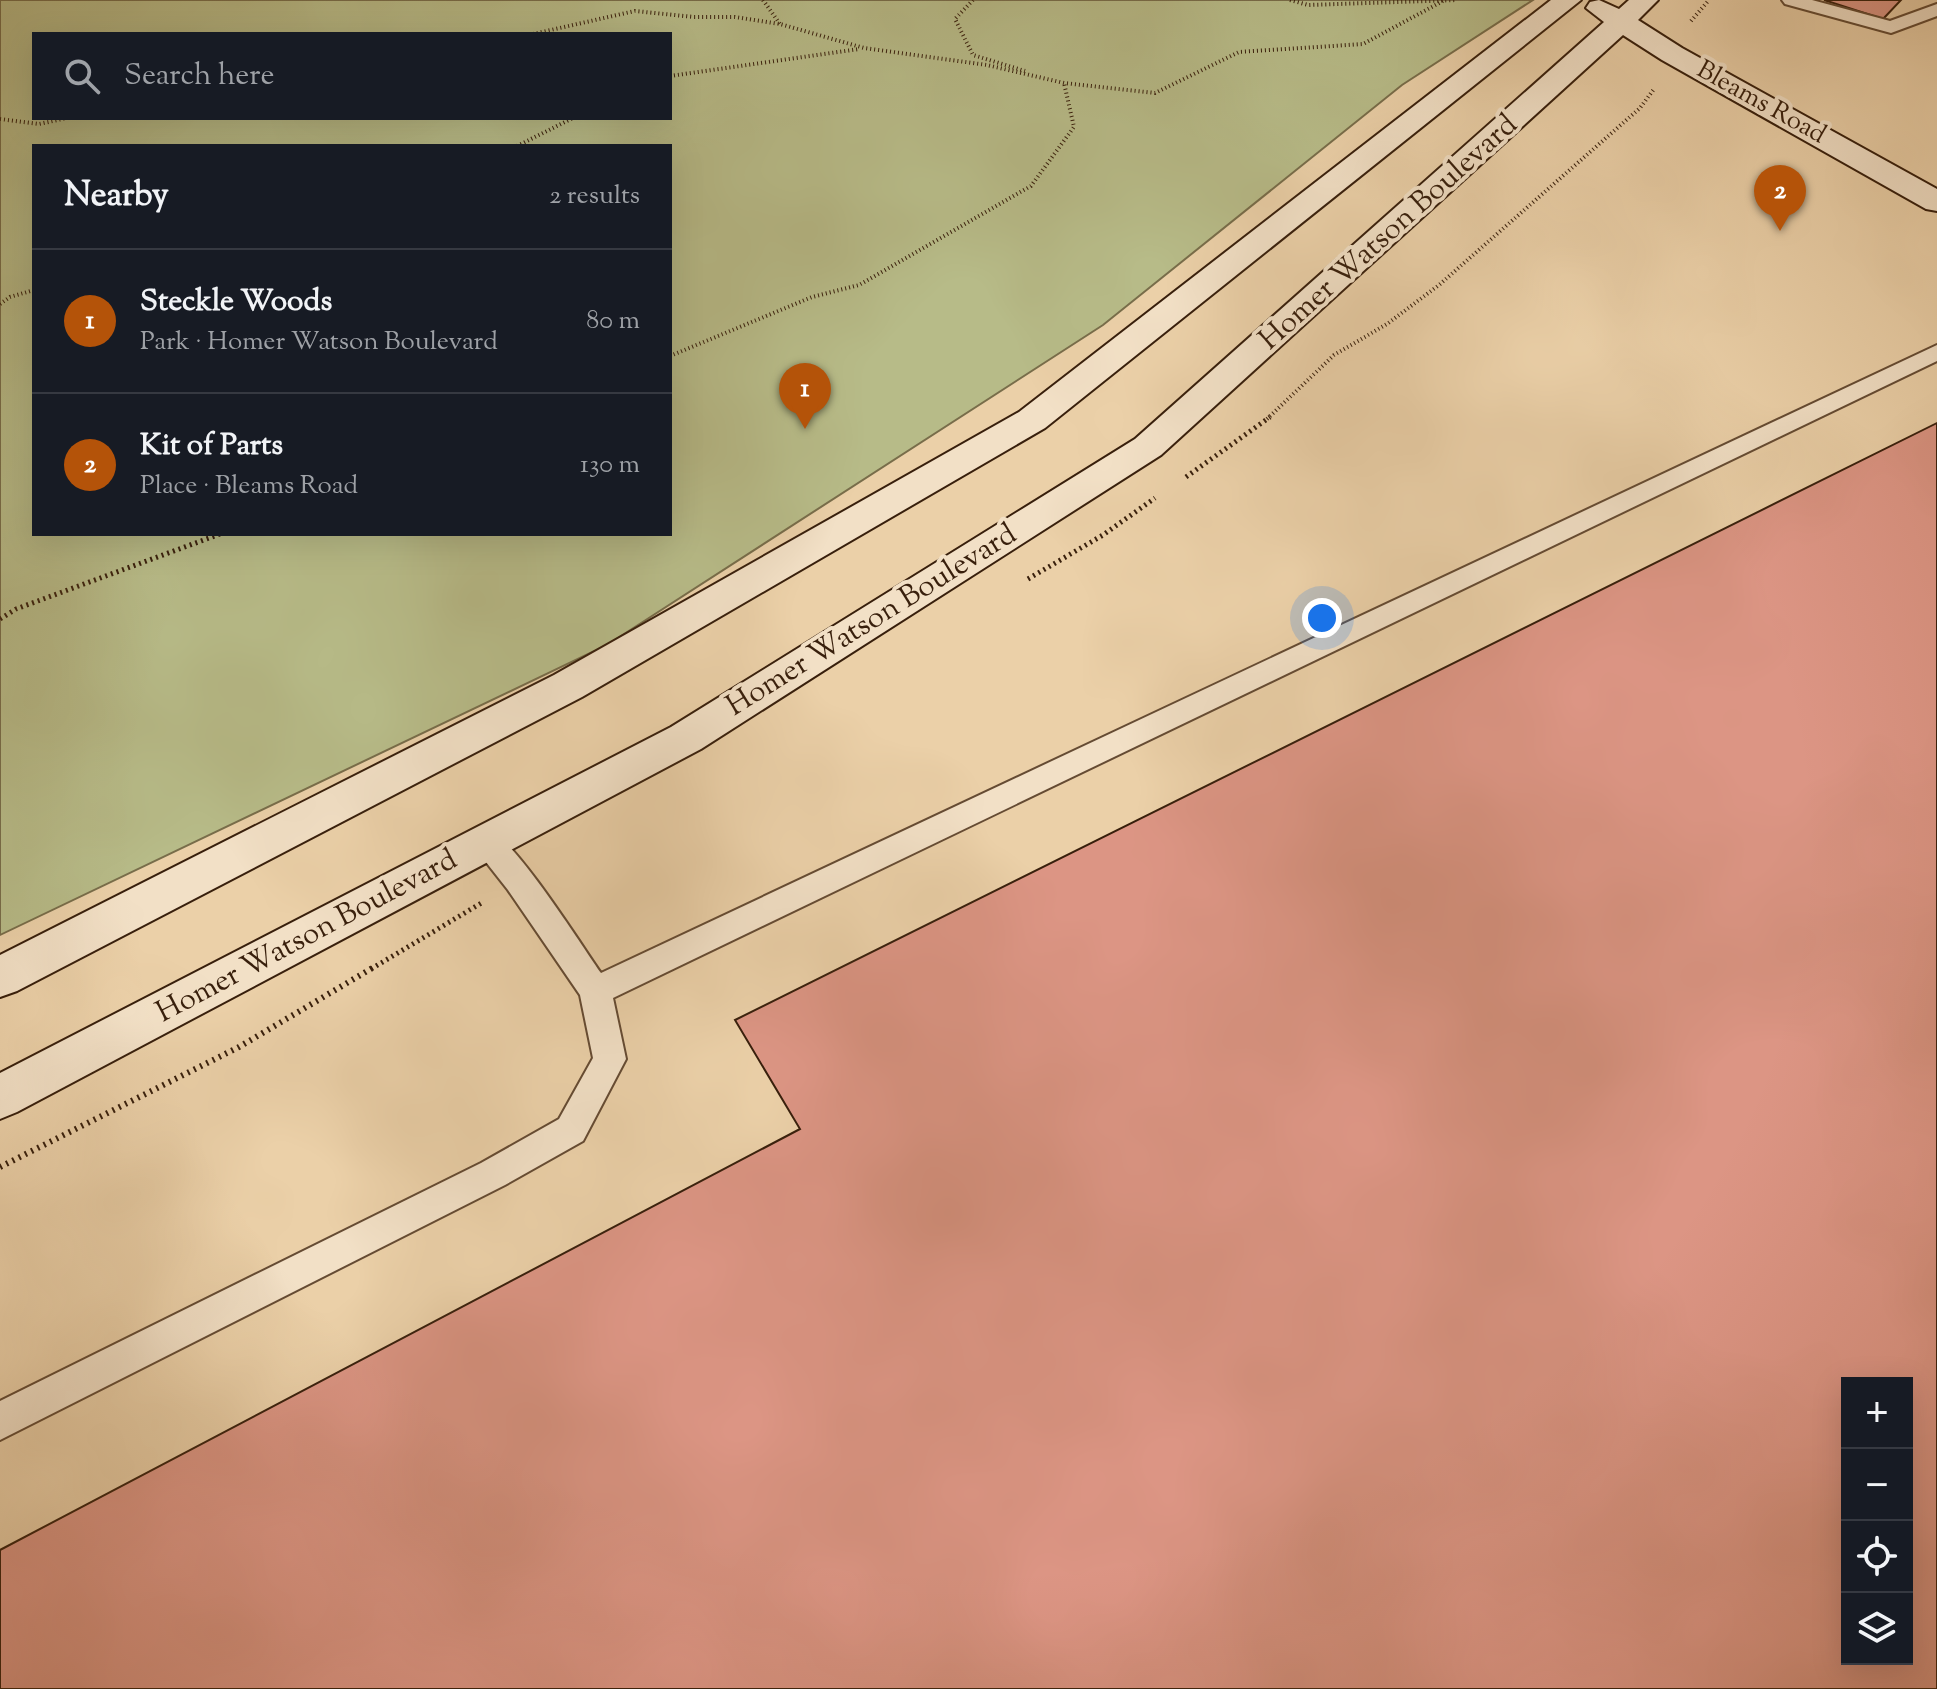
<!DOCTYPE html>
<html lang="en">
<head>
<meta charset="utf-8">
<style>
	:root { --surface:#171b24; --page:#20242c; --text:#f1f3f6; --muted:#9ea1a6; --line:#363941; --accent:#b45309 }
	body { margin:0; font-family:"Sorts Mill Goudy",serif; background:var(--page); color:var(--text) }
	.controls { position:absolute; right:24px; bottom:24px; display:grid; overflow:hidden; border-radius:0px; box-shadow:0 8px 32px #0002 }
	.controls button { width:72px; height:72px; display:grid; place-items:center; padding:0; border:0; border-bottom:2px solid var(--line); background:var(--surface); color:var(--text); font:40px sans-serif }
	.you { position:absolute; left:1322px; top:618px; width:28px; height:28px; margin:-20px; border:6px solid #fff; border-radius:50%; background:#1a73e8; box-shadow:0 0 0 12px #1a73e833 }
	.badge { display:grid; place-items:center; width:52px; height:52px; border-radius:50%; background:var(--accent); color:#fff; font-size:26px; font-weight:700 }
	.pin { position:absolute; translate:-50% -66px; filter:drop-shadow(0 2px 4px #0008) }
	.pin::after { content:''; position:absolute; top:42px; width:28px; height:24px; background:inherit; clip-path:polygon(0 0,100% 0,50% 100%) }
	.list { margin:0; padding:0; list-style:none }
	h2 { display:flex; justify-content:space-between; align-items:center; height:104px; margin:0; padding:0 32px; font-size:34px }
	h2 small { font-size:26px; font-weight:400; color:var(--muted) }
	.list li { display:grid; grid-template-columns:52px 1fr auto; gap:24px; align-items:center; box-sizing:border-box; height:144px; padding:0 32px; border-top:2px solid var(--line) }
	.list b { display:block; font-size:30px; white-space:nowrap }
	.list p { margin:0; font-size:26px; white-space:nowrap; color:var(--muted) }
	.list em { font-size:26px; font-style:normal; color:var(--muted) }
	.icon { flex:none; width:44px; height:44px; fill:none; stroke:currentColor; stroke-width:2; stroke-linecap:round; stroke-linejoin:round }
	.map { position:relative; flex:none; width:1937px; height:1689px; overflow:hidden }
	.search { position:absolute; background:var(--surface); box-shadow:0 8px 32px #0002; left:32px; top:32px; width:640px; height:88px; display:flex; align-items:center; gap:20px; box-sizing:border-box; padding:0 28px; border-radius:0px; color:var(--muted); font-size:30px }
	.panel { position:absolute; background:var(--surface); box-shadow:0 8px 32px #0002; left:32px; top:144px; width:640px; height:392px; border-radius:0px }
	.map>svg:first-child { display:block }
</style>
</head>
<body>
<div class="map">
<svg width="1937" height="1689" viewBox="0 0 1937 1689">
	<rect width="100%" height="100%" fill="#ebd0a8"/>
	<filter id="stains"><feTurbulence type="fractalNoise" baseFrequency=".0025" numOctaves="4"/><feColorMatrix values="0 0 0 0 .2 0 0 0 0 .09 0 0 0 0 .02 0 0 0 .5 -.17"/></filter>
	<radialGradient id="worn" r=".72"><stop offset=".6" stop-color="#630" stop-opacity="0"/><stop offset="1" stop-color="#630" stop-opacity=".3"/></radialGradient>
	<path fill="#b7bb88" stroke="#786d4a" stroke-width="2" fill-rule="evenodd" d="M0,0H1533L1402,85L1103,325L607,645L0,935ZM34,34H670V118H34ZM670,146V534H34V146Z"/>
	<g fill="#dc9584" stroke="#381f0c" stroke-width="2" fill-rule="evenodd">
		<polygon points="1824,0 1901,0 1883,19"/>
		<path d="M1937,423V1689H0V1550L800,1129L735,1020ZM1847,1383H1907V1659H1847Z"/>
	</g>
	<g fill="none" stroke-linecap="round" stroke-linejoin="round">
		<defs>
			<g id="service">
				<polygon points="1782,0 1812,0 1890,21 1937,4 1937,16 1891,33 1785,4"/>
				<path d="M1937,345V361L613,998L626,1059L583,1141L505,1185L0,1440V1401L481,1163L559,1119L593,1058L580,995L508,890L471,843L475,835C482,832 487,830 493,833C518,845 582,946 601,973Z"/>
			</g>
			<g id="secondary">
				<polygon points="1551,0 1581,0 1045,428 582,697 17,991 0,997 0,955 554,675 1019,412"/>
				<polygon points="1599,0 1619,9 1629,0 1658,0 1638,20 1682,48 1937,189 1937,211 1926,209 1662,60 1623,35 1161,455 701,749 17,1112 0,1119 0,1073 671,727 1135,439 1604,22 1586,8 1590,2"/>
			</g>
		</defs>
		<use href="#service" stroke="#654b33" stroke-width="4"/>
		<use href="#secondary" stroke="#381f0c" stroke-width="4"/>
		<g stroke="#381f0c" stroke-width="4" stroke-dasharray="1 3" stroke-linecap="butt">
			<polyline points="763,0 780,24"/>
			<polyline points="973,0 955,19 973,55 1025,71"/>
			<polyline points="1290,0 1308,5 1457,0"/>
			<polyline points="1691,21 1709,0"/>
			<polyline points="533,34 635,11 694,17 735,17 780,24 864,48 987,65 1064,83 1155,93 1239,52 1363,44 1443,1"/>
			<polyline points="670,76 859,49"/>
			<polyline points="0,119 39,124 67,118"/>
			<polyline points="517,146 573,118"/>
			<polyline points="0,304 10,297 34,290"/>
			<polyline points="670,356 812,297 859,285 1031,186 1074,127 1064,83"/>
			<polyline points="1267,419 1334,355 1387,324 1439,285 1640,108 1654,89"/>
		</g>
		<g stroke="#381f0c" stroke-width="5" stroke-dasharray="2 4" stroke-linecap="butt">
			<polyline points="1186,477 1270,417"/>
			<polyline points="1028,579 1103,535 1155,498"/>
			<polyline points="0,619 16,609 220,534"/>
			<polyline points="371,969 483,902"/>
		</g>
		<polyline stroke="#381f0c" stroke-width="6" stroke-dasharray="2 5" stroke-linecap="butt" points="0,1167 239,1047 374,967"/>
		<use href="#service" fill="#f2e0c6" fill-rule="evenodd"/>
		<use href="#secondary" fill="#f2e0c6" fill-rule="evenodd"/>
	</g>
	<g text-anchor="middle" dominant-baseline="central" stroke-width="8" stroke-linejoin="round" paint-order="stroke">
		<g font-size="26" fill="#381f0c" stroke="#f2e0c6">
			<text transform="translate(1761 103) rotate(29)">Bleams Road</text>
		</g>
		<g font-size="30" fill="#381f0c" stroke="#f2e0c6">
			<text transform="translate(1389 233) rotate(-42)">Homer Watson Boulevard</text>
			<text transform="translate(872 621) rotate(-32)">Homer Watson Boulevard</text>
			<text transform="translate(307 937) rotate(-28)">Homer Watson Boulevard</text>
		</g>
	</g>
	<rect width="100%" height="100%" filter="url(#stains)"/>
	<rect width="100%" height="100%" fill="url(#worn)"/>
</svg>
<div class="controls">
<button>+</button>
<button>−</button>
<button><svg class="icon" aria-label="locate" viewBox="0 0 24 24"><circle cx="12" cy="12" r="6"/><path d="M12 2v4M12 18v4M2 12h4M18 12h4"/></svg></button>
<button><svg class="icon" aria-label="layers" viewBox="0 0 24 24"><path d="M12 4l9 5-9 5-9-5zM3 14l9 5 9-5"/></svg></button>
</div>
<div class="you"></div>
<div class="pin badge" style="left:805px;top:429px">1</div>
<div class="pin badge" style="left:1780px;top:231px">2</div>
<div class="search"><svg class="icon" aria-label="search" viewBox="0 0 24 24"><circle cx="10" cy="10" r="6"/><path d="M15 15l6 6"/></svg>Search here</div>
<section class="panel">
<h2>Nearby<small>2 results</small></h2>
<ul class="list">
<li><span class="badge">1</span><div><b>Steckle Woods</b><p>Park · Homer Watson Boulevard</p></div><em>80 m</em></li>
<li><span class="badge">2</span><div><b>Kit of Parts</b><p>Place · Bleams Road</p></div><em>130 m</em></li>
</ul>
</section>
</div>
</body>
</html>
